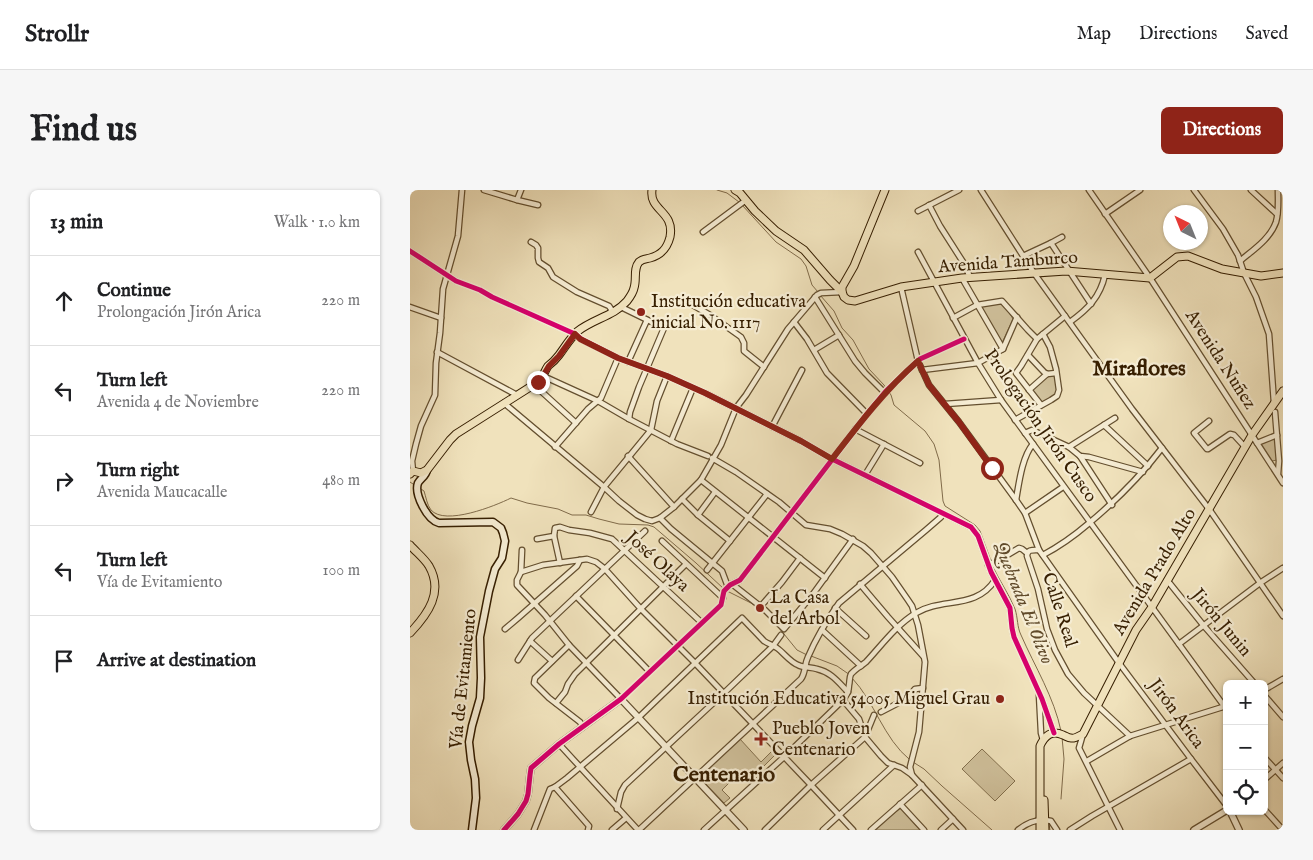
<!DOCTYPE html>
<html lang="en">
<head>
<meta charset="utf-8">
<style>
	:root { --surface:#fff; --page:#f6f6f6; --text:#202124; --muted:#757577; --line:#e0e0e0; --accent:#8f2418 }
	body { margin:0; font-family:"IM FELL English",serif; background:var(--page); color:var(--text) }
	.controls { position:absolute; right:15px; bottom:15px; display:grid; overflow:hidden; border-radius:8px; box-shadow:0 1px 4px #0004 }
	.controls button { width:45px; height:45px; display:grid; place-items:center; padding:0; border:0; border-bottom:1px solid var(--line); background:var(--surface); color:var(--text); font:25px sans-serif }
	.compass { position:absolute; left:753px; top:15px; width:45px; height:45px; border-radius:50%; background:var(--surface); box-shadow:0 1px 4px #0004; rotate:317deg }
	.stop { position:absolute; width:15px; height:15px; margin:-11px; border:4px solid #8f2418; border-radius:50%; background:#fff }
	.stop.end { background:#8f2418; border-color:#fff; box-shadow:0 1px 5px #0008 }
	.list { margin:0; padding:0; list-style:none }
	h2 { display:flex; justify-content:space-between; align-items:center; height:65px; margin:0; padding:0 20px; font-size:21px }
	h2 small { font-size:16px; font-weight:400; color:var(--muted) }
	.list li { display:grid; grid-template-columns:32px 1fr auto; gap:15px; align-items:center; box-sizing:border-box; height:90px; padding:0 20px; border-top:1px solid var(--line) }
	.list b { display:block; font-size:19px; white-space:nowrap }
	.list p { margin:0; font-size:16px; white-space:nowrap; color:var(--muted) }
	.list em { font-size:16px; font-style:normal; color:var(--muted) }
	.icon { flex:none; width:28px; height:28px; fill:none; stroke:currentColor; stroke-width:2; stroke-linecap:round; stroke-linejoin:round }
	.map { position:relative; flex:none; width:873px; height:640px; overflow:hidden; border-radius:8px }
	header { display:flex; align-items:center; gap:30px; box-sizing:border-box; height:70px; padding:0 25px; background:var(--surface); border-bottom:1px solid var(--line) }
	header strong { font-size:24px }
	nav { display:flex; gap:28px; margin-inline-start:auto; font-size:18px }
	.intro { display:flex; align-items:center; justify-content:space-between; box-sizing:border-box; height:120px; padding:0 30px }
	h1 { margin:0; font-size:35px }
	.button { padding:12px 22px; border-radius:8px; background:var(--accent); color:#fff; font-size:18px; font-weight:700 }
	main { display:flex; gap:30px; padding:0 30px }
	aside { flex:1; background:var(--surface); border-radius:8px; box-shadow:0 1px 4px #0004 }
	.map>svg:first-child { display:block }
</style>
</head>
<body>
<header>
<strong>Strollr</strong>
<nav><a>Map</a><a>Directions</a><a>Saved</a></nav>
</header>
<div class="intro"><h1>Find us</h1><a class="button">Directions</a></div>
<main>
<aside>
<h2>13 min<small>Walk · 1.0 km</small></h2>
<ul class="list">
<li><svg class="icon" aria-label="ahead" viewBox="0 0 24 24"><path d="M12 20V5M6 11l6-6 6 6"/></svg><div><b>Continue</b><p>Prolongación Jirón Arica</p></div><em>220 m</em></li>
<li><svg class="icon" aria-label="left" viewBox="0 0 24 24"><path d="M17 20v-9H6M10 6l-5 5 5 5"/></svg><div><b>Turn left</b><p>Avenida 4 de Noviembre</p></div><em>220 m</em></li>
<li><svg class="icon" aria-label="right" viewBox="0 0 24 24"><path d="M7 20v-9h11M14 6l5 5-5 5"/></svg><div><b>Turn right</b><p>Avenida Maucacalle</p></div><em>480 m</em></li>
<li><svg class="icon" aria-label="left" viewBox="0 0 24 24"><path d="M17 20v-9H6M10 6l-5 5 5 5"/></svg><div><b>Turn left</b><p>Vía de Evitamiento</p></div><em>100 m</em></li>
<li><svg class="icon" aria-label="arrive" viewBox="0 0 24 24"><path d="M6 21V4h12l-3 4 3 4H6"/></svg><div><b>Arrive at destination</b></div></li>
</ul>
</aside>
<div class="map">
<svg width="873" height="640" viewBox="0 0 873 640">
	<rect width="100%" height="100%" fill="#f0e2bc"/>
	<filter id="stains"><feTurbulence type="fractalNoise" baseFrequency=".004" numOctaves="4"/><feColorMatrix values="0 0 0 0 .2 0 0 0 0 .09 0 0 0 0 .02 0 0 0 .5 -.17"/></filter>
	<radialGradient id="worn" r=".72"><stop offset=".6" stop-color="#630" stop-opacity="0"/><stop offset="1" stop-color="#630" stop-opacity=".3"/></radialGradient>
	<g fill="#d0c19c" stroke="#83704e">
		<polygon points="592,111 603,129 592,153 590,152 570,116"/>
		<polygon points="642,185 645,187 648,197 645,206 634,212 632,212 622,201 622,199 636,186"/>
		<polygon points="866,247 867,270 862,271 849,255"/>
		<polygon points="330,549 351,572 363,560 366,564 342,588 333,579 312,600 320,608 314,613 289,587"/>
		<polygon points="572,559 605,591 585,611 552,579"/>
		<polygon points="491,618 510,640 462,640 481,624 483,624"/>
	</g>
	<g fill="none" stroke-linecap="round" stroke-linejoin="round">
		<g stroke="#806b4a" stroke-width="1">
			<polyline points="307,0 317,3 329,12"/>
			<polyline points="332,15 366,52 391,69 396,76 402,95 408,102"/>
			<polyline points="410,105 424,121 432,138 443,150 459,179 474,195 481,205 484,215 515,241 524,254 529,270 533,311 535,316 565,335 570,341 581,371"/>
			<polyline points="0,292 6,296"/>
			<path d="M11,299L14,301C16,307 17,315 21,320C35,336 85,316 101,308L117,313L148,319L162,325H176L189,329L209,334L238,335L244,337L286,373L314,399"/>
			<path d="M582,375C589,390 599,404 605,419C608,428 607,437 611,445C625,477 644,507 651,541"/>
			<polyline points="317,401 341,413 353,421"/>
			<polyline points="365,433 387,460 397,465"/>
			<polyline points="401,466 427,476 440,485"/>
			<path d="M442,488C465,512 473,548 500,570"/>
			<polyline points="503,572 514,579 532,596 582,640"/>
			<polyline points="651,609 654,569 652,547"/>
			<polyline points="639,634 640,640"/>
		</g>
		<defs>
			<g id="minor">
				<polyline points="74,0 107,10 128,15"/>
				<polyline points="571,0 624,83 722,219 799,319 873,426"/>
				<polyline points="679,0 740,88 873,293"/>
				<polyline points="784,0 813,39 828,65 834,83 846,107 859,144 864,213"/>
				<polyline points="841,0 867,24"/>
				<polyline points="107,10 111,0"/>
				<polyline points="519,15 530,36 553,72 560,87"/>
				<polyline points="508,21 549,0"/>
				<polyline points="695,24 730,0"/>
				<polyline points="293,42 336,10"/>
				<polyline points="121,52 126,55 128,58 128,68 129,72 138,78 143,87 167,102 199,116 201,119 201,123"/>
				<polyline points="641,53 681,114"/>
				<polyline points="0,61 46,91 70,100 82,107 165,144 171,149 208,168 257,186 295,203 391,251 422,269 561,337 568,346 581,382 600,418 602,438 604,447 632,509 644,543"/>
				<polyline points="508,62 568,173 591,210 817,520"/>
				<polyline points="613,66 641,53 652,47"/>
				<path d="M830,71C843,60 860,49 866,32C869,22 868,10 868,0"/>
				<polyline points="552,88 593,159"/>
				<polyline points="491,97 508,171 519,195 549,232 606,310 615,323 629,360 709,473 781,569 817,616"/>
				<polyline points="405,107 445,171 455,183 475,203"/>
				<polyline points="281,114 300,125 331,147 334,153 334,161 354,177"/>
				<polyline points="0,117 31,128"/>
				<polyline points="211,117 254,138 229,197 220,222 219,229"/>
				<polyline points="543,128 567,115 592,111 618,140 627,149"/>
				<polyline points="384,132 397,149 417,183 457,224"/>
				<path d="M660,132C678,119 690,107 695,85"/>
				<polyline points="404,160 429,145"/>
				<polyline points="27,162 107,205"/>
				<polyline points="618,165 634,182 637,184 646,183"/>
				<polyline points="218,172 237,130"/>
				<polyline points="512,180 568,173 593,159 607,127"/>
				<polyline points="133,186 188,211 219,229 267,254 298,266"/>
				<polyline points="125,194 132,202 166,233"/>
				<polyline points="619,200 637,184"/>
				<polyline points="94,213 194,297 209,311 227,325 235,329 242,331 250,328 264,317 291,290 311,255 326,218 336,205 378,139 407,105 411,103 432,102"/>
				<polyline points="535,214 591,210"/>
				<polyline points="631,215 606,183 611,176 627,149 655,126"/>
				<polyline points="865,222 869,271 868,284"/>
				<polyline points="605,230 641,210 647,206 649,200 646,179 640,157 633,144"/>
				<polyline points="799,231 784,243 797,259 798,259 820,244 824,245 835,257"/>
				<polyline points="694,235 738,276"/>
				<polyline points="362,237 392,180"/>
				<polyline points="445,239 510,273"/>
				<polyline points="615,243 622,240 659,257 670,266 679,267 733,282"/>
				<polyline points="261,251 283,198"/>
				<polyline points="847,253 867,245"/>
				<polyline points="145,257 178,219 191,208 208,168"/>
				<polyline points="659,257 705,228"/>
				<polyline points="218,266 264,317"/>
				<polyline points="670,266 702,315"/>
				<polyline points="302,268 326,282 369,312 396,335 420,339 432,344 453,356 461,363 482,387 498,410 502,416 508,435 515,472 509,542 500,577 502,585"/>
				<polyline points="3,281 2,271 6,254 11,236 25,205 26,173 30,143 33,99 48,46 52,0"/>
				<polyline points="455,285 474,254"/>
				<polyline points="291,290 415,388"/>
				<polyline points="272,309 288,325 320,351"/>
				<path d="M606,310C609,293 612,267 623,254"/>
				<polyline points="181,322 194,297 241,240 247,211 257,186"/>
				<polyline points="615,323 653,297"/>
				<polyline points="288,325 305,302"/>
				<polyline points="250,328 261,339 312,381 318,397"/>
				<polyline points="144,346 150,373"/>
				<polyline points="127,349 144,346 145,338 150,337 159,340 180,343 202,349 292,433"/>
				<polyline points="252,351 313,408"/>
				<polyline points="112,360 111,382 107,390 107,395 135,425 159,455 211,509 311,415 314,401 320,395 330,390 457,224 476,201 510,169 554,149"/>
				<path d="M629,360C623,360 617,359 617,366L628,399L637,439L645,460L658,484L674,503L720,546"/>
				<path d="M633,365C650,356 664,346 678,334C707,310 729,288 752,258"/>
				<polyline points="578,375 589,370 609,358 612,359 617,363"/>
				<polyline points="297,380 357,304"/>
				<polyline points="111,382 133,375 177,369 186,372 195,379 231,419 285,473 401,595 443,640"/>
				<polyline points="757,390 794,436 845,494"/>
				<polyline points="322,394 355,420 374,439 403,404 443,349"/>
				<polyline points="450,394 478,427 513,466"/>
				<polyline points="166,406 239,481"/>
				<polyline points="351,416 372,392 390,368"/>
				<polyline points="425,418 456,446"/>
				<polyline points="95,439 108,428 167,376 170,370"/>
				<polyline points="412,440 451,476"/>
				<polyline points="120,451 142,471"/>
				<polyline points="769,454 850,393 873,378"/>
				<polyline points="159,455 125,488 124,493 139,508 170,532 173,537"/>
				<polyline points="108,470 122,448 235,341"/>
				<polyline points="854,500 873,489"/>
				<polyline points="629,505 631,543 633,550"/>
				<polyline points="854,505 873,527"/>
				<polyline points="433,510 449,529 455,547 471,566 478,573 492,578 502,585 553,640"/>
				<polyline points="146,513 155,502 158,494 165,484 276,374"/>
				<polyline points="471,522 498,508 505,499 513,498"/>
				<polyline points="673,544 669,558 710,640"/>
				<polyline points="149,554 228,640"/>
				<polyline points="854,567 873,588"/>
				<polyline points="677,571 720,546 816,516"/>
				<polyline points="854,590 873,573"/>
				<polyline points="145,597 179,636 178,640"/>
				<polyline points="490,614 514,640"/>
				<polyline points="207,619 211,602 215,595 314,503 363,456 371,445"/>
				<polyline points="854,619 873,640"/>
				<path d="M124,640L140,599L145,597L157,588L228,528L332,428L354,451C358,454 363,455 367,458C374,463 380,472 388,475C394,478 401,477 407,479C421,482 429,493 438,502"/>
				<polyline points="202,640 216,628"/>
				<path d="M229,640L391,489C396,482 394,475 398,467C406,448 417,430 429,413L516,340L531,327L532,323"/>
				<path d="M294,640L374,567L431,512C435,508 439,502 439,495C440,491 439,488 441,484C445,479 451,476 456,472C471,456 486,435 506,423C532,407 566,420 585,390"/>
				<polyline points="355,640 401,595 455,547 464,525"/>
				<polyline points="413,640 484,575"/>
				<polyline points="461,640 512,595"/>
				<polyline points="531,640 543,629"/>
				<path d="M608,640C618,632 629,628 641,631L647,640"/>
				<polyline points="660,640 682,626 781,569"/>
			</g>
			<g id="tertiary">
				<polyline points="820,621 829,640"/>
				<polyline points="94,640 108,624 116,611 118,604 120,585 121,578 149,554 211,509 334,640"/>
				<polyline points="784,640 817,620"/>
			</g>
			<path id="secondary" d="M17,280C16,286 11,288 8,293C4,304 17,330 29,333L83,332L91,338L93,343L95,351L92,368L85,379L79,401L70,447L71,488L70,508L62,536L59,552L61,570L65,589L66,608L62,640"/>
			<g id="primary">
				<polyline points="325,0 330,3 345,21 366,41 394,60 420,90 432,102"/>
				<path d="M0,284L3,281L11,283L17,280L40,250L46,244L128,192C133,188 134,182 138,176C142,173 146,169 149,165C155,157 160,148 168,141C183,129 204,126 217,111C220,107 223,103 224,98C227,89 223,79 229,72C232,69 236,69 240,68C251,65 257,59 260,47C265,21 239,21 242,0"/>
				<path d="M0,355C6,362 14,368 19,376C34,402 18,424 0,443"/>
			</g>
			<g id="trunk">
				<polyline points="475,0 444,76 432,97 432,102 434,107 438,110 445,111 491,97 552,88 656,81 740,88 767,67 778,66 812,79 851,86 873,83"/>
				<polyline points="634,610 635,640"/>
				<path d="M630,640V556C635,545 642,540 653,545C656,546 658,548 661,548C664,549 669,546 673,544L726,440L742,417L842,245L873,201"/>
			</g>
		</defs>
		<use href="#minor" stroke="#644f2f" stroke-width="7"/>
		<use href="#tertiary" stroke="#644f2f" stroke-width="8"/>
		<use href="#secondary" stroke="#361e00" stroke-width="9"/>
		<use href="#primary" stroke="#361e00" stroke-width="9"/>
		<use href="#trunk" stroke="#361e00" stroke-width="9"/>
		<use href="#minor" stroke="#f5ecd3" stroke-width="4.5"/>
		<use href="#tertiary" stroke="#f5ecd3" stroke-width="5.5"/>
		<use href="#secondary" stroke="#f5ecd3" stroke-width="6"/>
		<use href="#primary" stroke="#f0e2bc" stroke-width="7"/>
		<use href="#trunk" stroke="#f0e2bc" stroke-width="7"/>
		<defs>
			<g id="cycleway">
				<polyline points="0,61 46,91 70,100 82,107 165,144 171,149 208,168 257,186 295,203 391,251 422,269 561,337 568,346 581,382 600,418 602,438 604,447 632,509 644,543"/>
				<polyline points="94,640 108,624 116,611 118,604 120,585 121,578 149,554 211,509 311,415 314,401 320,395 330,390 457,224 476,201 510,169 554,149"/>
			</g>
		</defs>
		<use href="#cycleway" stroke="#f5ecd3" stroke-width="8"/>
		<use href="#cycleway" stroke="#d6006c" stroke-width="5"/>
	</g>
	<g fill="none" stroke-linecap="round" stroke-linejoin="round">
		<path stroke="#8f2418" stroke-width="6" d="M128,192L132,188L139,176L149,166L165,144L170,149L208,168L257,186L295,203L391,251L422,269C449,234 475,200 508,171L519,195L549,232L582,278"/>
	</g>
	<g fill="#8f2418" stroke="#f5ecd3" stroke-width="2">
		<circle cx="231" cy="122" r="5"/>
		<circle cx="350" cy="418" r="5"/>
		<circle cx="590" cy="509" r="5"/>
		<path d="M348.5 541.5h5v5h5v5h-5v5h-5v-5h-5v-5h5z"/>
	</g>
	<g text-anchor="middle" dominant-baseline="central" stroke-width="4.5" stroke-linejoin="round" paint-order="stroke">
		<g font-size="18" fill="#361e00" stroke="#f5ecd3">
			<text transform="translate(598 73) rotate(-4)">Avenida Tamburco</text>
			<text transform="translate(810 170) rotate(57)">Avenida Nuñez</text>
			<text transform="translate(630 236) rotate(55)">Prologación Jirón Cusco</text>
			<text transform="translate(247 372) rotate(43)">José Olaya</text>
			<text transform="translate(745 382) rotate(-59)">Avenida Prado Alto</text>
			<text transform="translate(649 420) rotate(72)">Calle Real</text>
			<text transform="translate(811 433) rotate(50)">Jirón Junin</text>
			<text transform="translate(54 489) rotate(-84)">Vía de Evitamiento</text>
			<text transform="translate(766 524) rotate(54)">Jirón Arica</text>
		</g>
		<g font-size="18" fill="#361e00" stroke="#f5ecd3" text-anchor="start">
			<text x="241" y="112">Institución educativa<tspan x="241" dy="21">inicial No. 1117</tspan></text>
			<text x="360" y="408">La Casa<tspan x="360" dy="21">del Arbol</tspan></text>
			<text x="580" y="509" text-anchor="end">Institución Educativa 54005 Miguel Grau</text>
			<text x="362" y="539">Pueblo Joven<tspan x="362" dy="21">Centenario</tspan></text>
		</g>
		<g font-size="19" font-style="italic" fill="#614b2b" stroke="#f5ecd3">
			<text transform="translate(613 413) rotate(68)">Quebrada El Olivo</text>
		</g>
		<g font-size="22" font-weight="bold" fill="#361e00" stroke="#f5ecd3">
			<text x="729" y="179">Miraflores</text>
			<text x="314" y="585">Centenario</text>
		</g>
	</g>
	<rect width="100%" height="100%" filter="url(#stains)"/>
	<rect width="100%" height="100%" fill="url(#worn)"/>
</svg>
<div class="controls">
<button>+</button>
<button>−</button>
<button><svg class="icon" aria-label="locate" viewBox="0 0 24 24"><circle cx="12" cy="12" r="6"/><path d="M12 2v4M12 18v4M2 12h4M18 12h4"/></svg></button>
</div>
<svg class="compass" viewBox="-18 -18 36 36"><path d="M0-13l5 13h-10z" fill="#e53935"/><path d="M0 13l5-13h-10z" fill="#757577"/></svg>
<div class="stop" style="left:582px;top:278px"></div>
<div class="stop end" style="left:128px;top:192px"></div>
</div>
</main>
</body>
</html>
